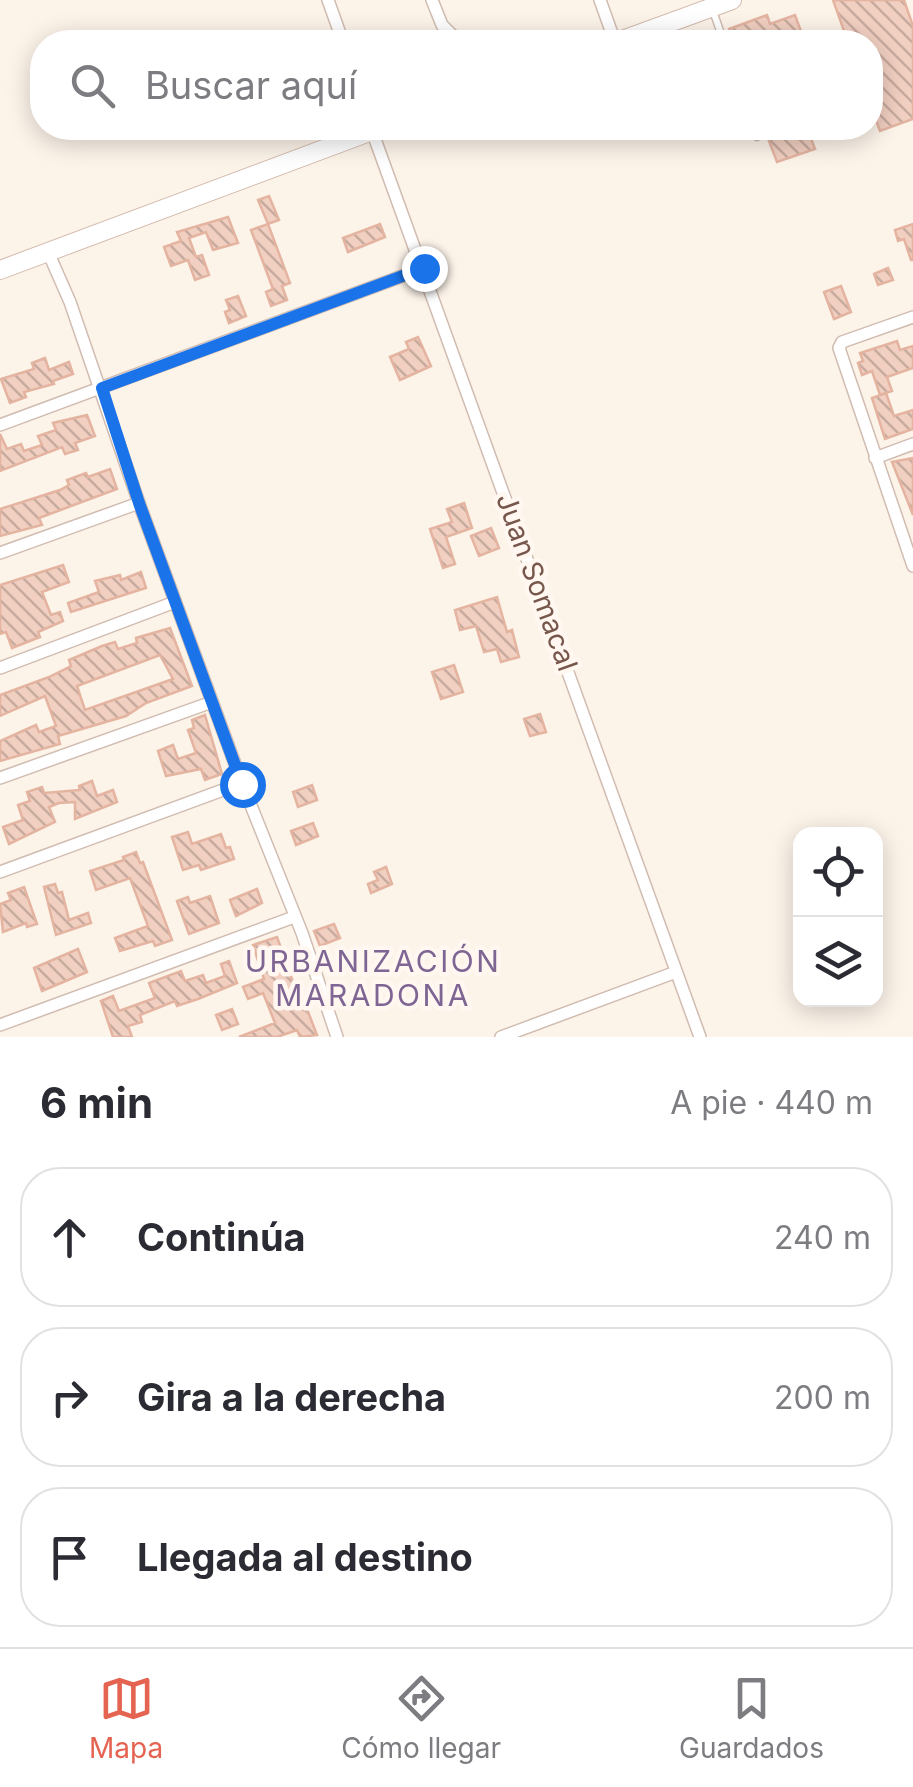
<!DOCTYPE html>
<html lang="es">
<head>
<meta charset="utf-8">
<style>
	:root { --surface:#fff; --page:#f7f7f7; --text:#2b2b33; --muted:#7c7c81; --line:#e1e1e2; --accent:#e46351 }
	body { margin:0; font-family:Inter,sans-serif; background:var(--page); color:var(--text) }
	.controls { position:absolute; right:30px; bottom:30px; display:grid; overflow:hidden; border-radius:20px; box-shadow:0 5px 25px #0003 }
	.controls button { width:90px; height:90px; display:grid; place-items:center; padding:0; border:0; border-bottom:2px solid var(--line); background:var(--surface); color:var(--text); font:50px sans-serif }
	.stop { position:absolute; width:30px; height:30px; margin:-22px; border:8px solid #1a73e8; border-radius:50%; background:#fff }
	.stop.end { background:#1a73e8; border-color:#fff; box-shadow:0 2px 10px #0008 }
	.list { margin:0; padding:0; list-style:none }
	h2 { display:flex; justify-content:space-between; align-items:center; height:130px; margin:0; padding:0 40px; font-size:42px }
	h2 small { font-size:32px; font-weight:400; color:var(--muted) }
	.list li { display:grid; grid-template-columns:65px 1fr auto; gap:30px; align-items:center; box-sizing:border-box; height:140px; margin:0 20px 20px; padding:0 20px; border:2px solid var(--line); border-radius:40px }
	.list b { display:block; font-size:38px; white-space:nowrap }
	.list em { font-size:32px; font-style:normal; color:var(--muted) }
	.icon { flex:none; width:55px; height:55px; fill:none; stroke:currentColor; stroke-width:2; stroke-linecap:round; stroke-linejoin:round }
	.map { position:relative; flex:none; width:913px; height:1037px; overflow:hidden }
	.search { position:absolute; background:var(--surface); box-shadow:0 5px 25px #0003; left:30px; right:30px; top:30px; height:110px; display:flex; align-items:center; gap:25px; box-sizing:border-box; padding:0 35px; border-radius:40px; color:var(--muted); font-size:38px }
	.sheet { height:610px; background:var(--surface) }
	nav { display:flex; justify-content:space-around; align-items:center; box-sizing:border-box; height:140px; border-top:2px solid var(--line); background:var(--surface); font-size:28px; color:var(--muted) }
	nav a { display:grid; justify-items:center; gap:5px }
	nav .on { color:var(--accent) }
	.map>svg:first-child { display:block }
</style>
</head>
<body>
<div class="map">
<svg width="913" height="1037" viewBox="0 0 913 1037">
	<defs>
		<pattern id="building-back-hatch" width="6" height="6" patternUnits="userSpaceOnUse" patternTransform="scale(2.5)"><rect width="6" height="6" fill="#f1cfc1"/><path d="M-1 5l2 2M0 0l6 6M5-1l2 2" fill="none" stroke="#c8ab9f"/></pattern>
	</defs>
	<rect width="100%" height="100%" fill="#fcf3e9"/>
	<g fill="url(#building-back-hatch)" stroke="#e4b4a1" stroke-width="2.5" fill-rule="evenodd">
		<polygon points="833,0 904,0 913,26 913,119 880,131 870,104 870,42 848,42"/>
		<polygon points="767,15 770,24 795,15 805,42 734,42 729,29"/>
		<polygon points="764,128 807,128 815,149 777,162"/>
		<polygon points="269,196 279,220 268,224 258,200"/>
		<polygon points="228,217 238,243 213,250 206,232 189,238 196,257 202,255 209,275 195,280 188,260 171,266 164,247 181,241 177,232"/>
		<polygon points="268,224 290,283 282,286 287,300 271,306 266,292 273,289 251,230"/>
		<polygon points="380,224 385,237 348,252 343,238"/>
		<polygon points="913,224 913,260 911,260 904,239 898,241 895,230"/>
		<polygon points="888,268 893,280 878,285 874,274"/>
		<polygon points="841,286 851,312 834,319 824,292"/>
		<polygon points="238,296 246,316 229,323 225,312 230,310 226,300"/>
		<polygon points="418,337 431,366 400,380 390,357 409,349 406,342"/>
		<polygon points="897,341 900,350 913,346 913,368 887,377 892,391 880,395 872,371 862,375 858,363 863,361 860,353"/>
		<polygon points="45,358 49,370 69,362 73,374 53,381 54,384 24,392 26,397 10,403 1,379 34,369 32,363"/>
		<polygon points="886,393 894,416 913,410 913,429 885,439 872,398"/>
		<polygon points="87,415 95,436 75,443 78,450 65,454 62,447 0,471 0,434 7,449 21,444 24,451 42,445 38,436 56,430 53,423"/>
		<polygon points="913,458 913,515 892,462"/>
		<polygon points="110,469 117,489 39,518 42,525 0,536 0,509 60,490 69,485 67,480 86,473 88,477"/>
		<polygon points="464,503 472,528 446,537 455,564 443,568 430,529 452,522 447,509"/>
		<polygon points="491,528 499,548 479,556 471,536"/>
		<polygon points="63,565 69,582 42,592 51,615 60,612 63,621 38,632 40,637 12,648 6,632 0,634 0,585"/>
		<polygon points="141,572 146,588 71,612 68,603 99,592 95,581 120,575 121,580"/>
		<polygon points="497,597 507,632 512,630 519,657 501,662 497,649 484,652 476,626 460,630 455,610"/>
		<path d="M170,628L192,686L146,703L126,716L58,736L60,744L0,761V741L36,725L39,732L56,726L45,696L0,716V695L49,677L71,666L69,660L102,646L115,642L118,649L137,643L136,638ZM160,655L173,679L85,710L77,686Z"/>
		<polygon points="454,665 463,692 441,699 432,672"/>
		<polygon points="540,714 546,732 530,736 524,719"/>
		<polygon points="205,715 222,774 205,780 201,769 166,776 158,751 173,745 178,759 196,753 188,730 194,728 192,720"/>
		<polygon points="92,781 97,796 113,790 117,802 75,819 75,802 59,803 49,807 55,822 9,844 3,827 23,820 18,805 30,801 27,792 42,787 44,793 80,790 79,786"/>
		<polygon points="312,785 317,800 298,807 293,792"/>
		<polygon points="313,823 318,836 296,845 291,831"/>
		<polygon points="188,832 192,844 221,834 226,848 230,847 234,859 201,870 199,865 183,870 172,837"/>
		<polygon points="136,852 140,863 143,862 172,940 155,946 153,941 120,951 115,938 148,926 130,878 96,890 90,871 124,860 123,857"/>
		<polygon points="386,867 392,884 371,893 368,884 378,880 374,872"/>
		<polygon points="55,884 58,893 62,892 69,920 88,913 91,923 56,935 44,887"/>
		<polygon points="24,887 37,924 27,927 26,923 3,932 0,904 11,900 8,893"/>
		<polygon points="257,889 262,903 236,916 230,900"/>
		<polygon points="210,896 219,923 189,934 177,901 188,897 190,903"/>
		<polygon points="334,924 340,938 320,946 314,931"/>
		<polygon points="277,937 303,1010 307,1009 317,1035 300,1037 297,1030 277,1037 239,1037 275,1023 263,993 248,999 243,987 264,979 253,945"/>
		<polygon points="78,949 87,972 42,991 34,968"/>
		<polygon points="229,961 237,983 198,999 177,1006 175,1001 140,1015 142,1022 128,1026 132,1037 113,1037 101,1001 113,996 119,1011 155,998 149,983 181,971 185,981 203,975 206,983 225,976 221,964"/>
		<polygon points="232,1009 238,1024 222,1030 216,1015"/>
	</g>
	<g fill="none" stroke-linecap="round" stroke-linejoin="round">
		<defs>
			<g id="service">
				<polyline points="713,11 724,42"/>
				<polyline points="753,128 757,137"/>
			</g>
			<g id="minor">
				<polyline points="328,0 343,42"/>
				<polyline points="432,0 442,25 459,42"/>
				<polyline points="600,0 615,42"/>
				<polyline points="371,128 700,1037"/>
				<polyline points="48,252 70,302 139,503 242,783 302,933 337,1037"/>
				<polyline points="913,317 842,342 839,348 913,566"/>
				<polyline points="0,425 424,268"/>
				<polyline points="875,458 913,444"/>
				<polyline points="0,553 139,503"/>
				<polyline points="0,668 175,602"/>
				<polyline points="0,778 212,702"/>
				<polyline points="0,872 242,783"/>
				<polyline points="0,1025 294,917"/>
				<polyline points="501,1037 676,972"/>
			</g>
			<g id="secondary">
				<polyline points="617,42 732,0"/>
				<polyline points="0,270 380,128"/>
			</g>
		</defs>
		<use href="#service" stroke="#d1bcb1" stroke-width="9"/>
		<use href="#minor" stroke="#d1bcb1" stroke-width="14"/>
		<use href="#secondary" stroke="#d4bbae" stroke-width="20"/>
		<use href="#service" stroke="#fff" stroke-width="6"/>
		<use href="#minor" stroke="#fff" stroke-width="11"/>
		<use href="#secondary" stroke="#fff" stroke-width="18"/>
	</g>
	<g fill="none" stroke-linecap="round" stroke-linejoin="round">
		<polyline stroke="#1a73e8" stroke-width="12" points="242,784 139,503 102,388 424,268"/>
	</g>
	<g text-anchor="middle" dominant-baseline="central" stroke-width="9" stroke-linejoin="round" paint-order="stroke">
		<g font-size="28" fill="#77574c" stroke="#fff7f0">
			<text transform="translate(537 582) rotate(70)">Juan Somacal</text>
		</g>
		<g font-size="30" letter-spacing="2.5" fill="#7e6593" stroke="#fff7f0">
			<text x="373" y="961">URBANIZACIÓN<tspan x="373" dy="34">MARADONA</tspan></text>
		</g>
	</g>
</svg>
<div class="controls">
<button><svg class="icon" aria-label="locate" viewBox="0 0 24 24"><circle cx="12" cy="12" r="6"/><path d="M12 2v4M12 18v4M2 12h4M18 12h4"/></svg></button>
<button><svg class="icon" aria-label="layers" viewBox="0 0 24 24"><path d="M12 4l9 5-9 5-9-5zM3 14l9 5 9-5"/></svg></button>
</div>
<div class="stop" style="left:242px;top:784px"></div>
<div class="stop end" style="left:424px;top:268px"></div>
<div class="search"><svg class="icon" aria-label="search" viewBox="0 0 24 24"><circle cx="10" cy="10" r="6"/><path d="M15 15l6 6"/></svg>Buscar aquí</div>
</div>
<section class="sheet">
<h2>6 min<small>A pie · 440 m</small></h2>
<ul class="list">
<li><svg class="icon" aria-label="ahead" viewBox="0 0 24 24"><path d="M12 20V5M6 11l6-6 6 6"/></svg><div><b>Continúa</b></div><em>240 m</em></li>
<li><svg class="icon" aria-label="right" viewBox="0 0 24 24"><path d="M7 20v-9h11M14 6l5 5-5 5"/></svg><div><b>Gira a la derecha</b></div><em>200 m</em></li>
<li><svg class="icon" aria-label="arrive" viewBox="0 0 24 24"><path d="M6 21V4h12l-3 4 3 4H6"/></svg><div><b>Llegada al destino</b></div></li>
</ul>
</section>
<nav>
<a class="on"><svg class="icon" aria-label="map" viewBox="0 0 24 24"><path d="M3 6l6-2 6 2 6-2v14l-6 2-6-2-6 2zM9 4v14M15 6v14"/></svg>Mapa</a>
<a><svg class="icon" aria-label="directions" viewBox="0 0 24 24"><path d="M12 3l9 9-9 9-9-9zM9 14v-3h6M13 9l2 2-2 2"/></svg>Cómo llegar</a>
<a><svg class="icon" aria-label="saved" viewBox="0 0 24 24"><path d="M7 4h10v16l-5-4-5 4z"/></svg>Guardados</a>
</nav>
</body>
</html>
